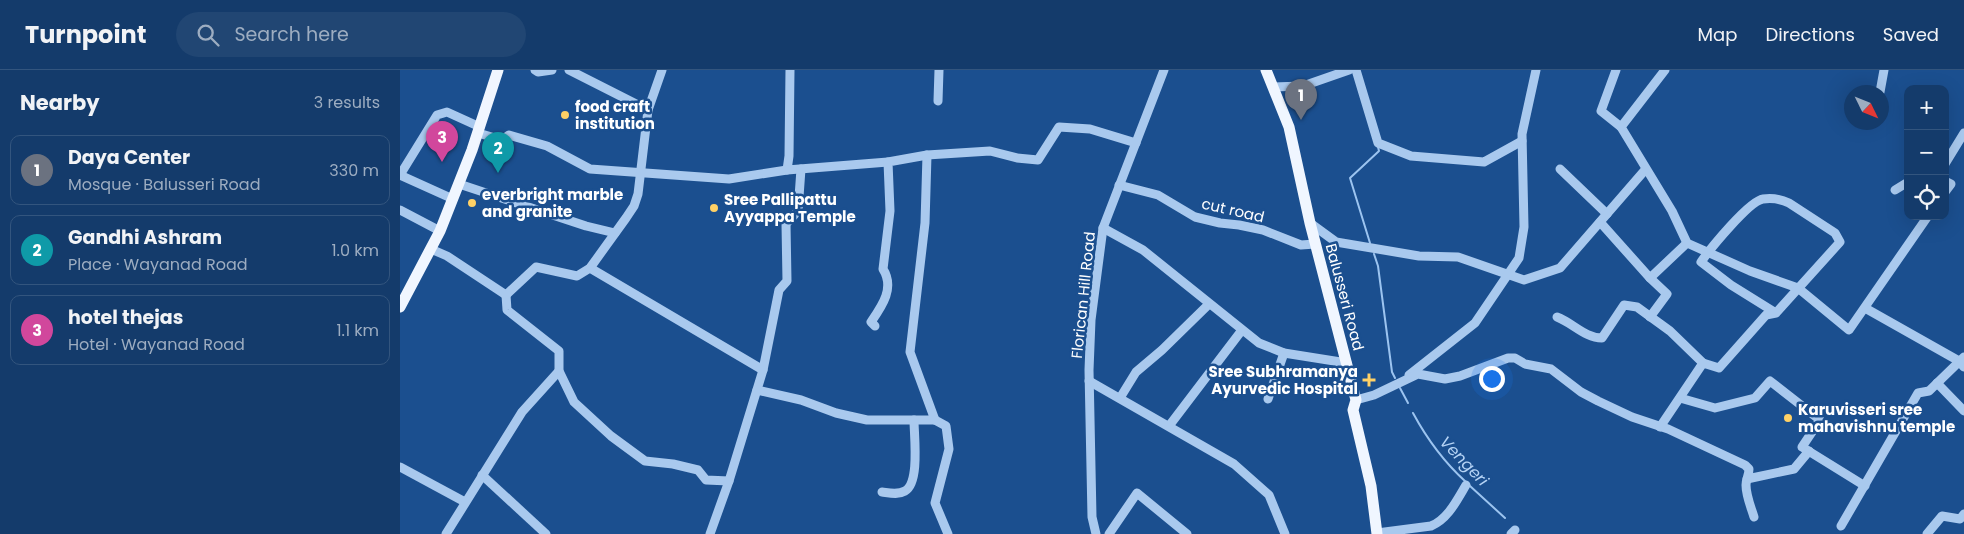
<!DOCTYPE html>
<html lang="en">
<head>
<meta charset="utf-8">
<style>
	:root { --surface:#143b6b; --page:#214673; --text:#f1f3f6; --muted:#9dadc1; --line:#33557e; --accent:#ffd166 }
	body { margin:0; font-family:Poppins,sans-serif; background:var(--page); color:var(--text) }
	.controls { position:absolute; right:15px; top:15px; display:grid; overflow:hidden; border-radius:10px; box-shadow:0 5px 20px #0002 }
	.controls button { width:45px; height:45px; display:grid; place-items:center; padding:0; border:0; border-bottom:1px solid var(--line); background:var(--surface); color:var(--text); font:25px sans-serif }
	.compass { position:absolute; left:1444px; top:15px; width:45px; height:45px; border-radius:50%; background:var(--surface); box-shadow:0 5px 20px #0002; rotate:133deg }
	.you { position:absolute; left:1091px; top:308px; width:18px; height:18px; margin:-12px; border:4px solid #fff; border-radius:50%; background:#1a73e8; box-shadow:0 0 0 8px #1a73e833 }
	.badge { display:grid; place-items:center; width:32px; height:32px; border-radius:50%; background:var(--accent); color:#fff; font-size:16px; font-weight:700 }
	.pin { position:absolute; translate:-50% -41px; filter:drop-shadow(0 1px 2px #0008) }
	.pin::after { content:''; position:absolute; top:26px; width:18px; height:15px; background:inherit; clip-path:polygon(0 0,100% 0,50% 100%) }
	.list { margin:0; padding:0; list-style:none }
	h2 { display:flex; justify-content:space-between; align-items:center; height:65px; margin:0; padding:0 20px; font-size:21px }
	h2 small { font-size:16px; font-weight:400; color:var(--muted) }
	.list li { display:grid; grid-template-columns:32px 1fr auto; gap:15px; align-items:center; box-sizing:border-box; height:70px; margin:0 10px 10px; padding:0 10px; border:1px solid var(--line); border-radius:10px }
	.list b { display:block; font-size:19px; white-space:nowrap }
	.list p { margin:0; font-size:16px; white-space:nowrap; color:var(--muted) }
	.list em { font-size:16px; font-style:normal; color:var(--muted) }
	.icon { flex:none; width:28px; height:28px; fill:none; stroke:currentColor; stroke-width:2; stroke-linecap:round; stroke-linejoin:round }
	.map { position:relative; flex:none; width:1564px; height:464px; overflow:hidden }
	header { display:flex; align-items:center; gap:30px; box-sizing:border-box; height:70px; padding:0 25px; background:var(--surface); border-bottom:1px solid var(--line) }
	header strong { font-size:24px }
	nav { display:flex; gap:28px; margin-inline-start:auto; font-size:18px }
	.search { width:350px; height:45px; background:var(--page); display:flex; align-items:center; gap:12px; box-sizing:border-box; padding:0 18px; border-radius:28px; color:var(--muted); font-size:19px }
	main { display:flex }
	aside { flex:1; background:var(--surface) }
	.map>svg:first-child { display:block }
</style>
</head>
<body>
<header>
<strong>Turnpoint</strong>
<div class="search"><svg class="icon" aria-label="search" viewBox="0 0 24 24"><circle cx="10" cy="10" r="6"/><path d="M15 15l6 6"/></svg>Search here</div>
<nav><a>Map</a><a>Directions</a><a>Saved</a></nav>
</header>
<main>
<aside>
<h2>Nearby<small>3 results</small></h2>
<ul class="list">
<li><span class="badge" style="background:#6b7280">1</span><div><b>Daya Center</b><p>Mosque · Balusseri Road</p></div><em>330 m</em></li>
<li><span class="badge" style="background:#0f9aa8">2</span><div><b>Gandhi Ashram</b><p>Place · Wayanad Road</p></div><em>1.0 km</em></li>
<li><span class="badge" style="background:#d1479c">3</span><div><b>hotel thejas</b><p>Hotel · Wayanad Road</p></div><em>1.1 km</em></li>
</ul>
</aside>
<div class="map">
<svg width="1564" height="464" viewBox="0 0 1564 464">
	<rect width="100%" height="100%" fill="#1b4f8f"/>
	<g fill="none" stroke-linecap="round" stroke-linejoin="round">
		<g stroke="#9cc4f0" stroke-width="2">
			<polyline points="970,173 950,108 979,81 978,77"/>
			<polyline points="974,184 978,196 992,302 995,308"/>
			<polyline points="1000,318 1008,333"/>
			<path d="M1013,343C1027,369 1045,393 1066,412"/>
			<polyline points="1070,416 1105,448"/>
		</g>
		<g stroke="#a9c9ee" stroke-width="9">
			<polyline points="135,0 138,2 152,0"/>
			<polyline points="169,0 248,40"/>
			<polyline points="390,0 389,86 387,100 488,92"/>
			<polyline points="956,0 978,73 1011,86 1084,92 1122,71"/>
			<polyline points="1216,0 1201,41 1221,57"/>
			<polyline points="1265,0 1221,57 1272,141 1287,173 1350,201 1398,218 1449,260 1528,146"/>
			<polyline points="873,17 903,16 949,0"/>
			<polyline points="1480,22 1484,0"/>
			<polyline points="538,31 539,0"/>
			<polyline points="78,63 102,70 109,65 147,76 190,99 329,109 387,100"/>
			<polyline points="1545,94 1564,63"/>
			<polyline points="1160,99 1207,144"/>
			<polyline points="0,105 37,45 47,42 80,57"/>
			<polyline points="0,105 53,129"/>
			<polyline points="1545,111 1551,114 1545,122"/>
			<polyline points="59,114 186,156 215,163"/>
			<polyline points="719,115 758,125 795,147 820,153 839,155 863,160 901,175 915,174"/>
			<polyline points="1495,120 1508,112"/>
			<polyline points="0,140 40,161"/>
			<polyline points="1200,152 1250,208 1287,173"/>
			<polyline points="910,153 936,172 1019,186 1058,187 1124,210 1160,198 1245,100"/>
			<polyline points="703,158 743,180 859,273 884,283 947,293"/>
			<polyline points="31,179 47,186 106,225 136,197 177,206 190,198 226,148 234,136 238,124 248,40 262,0"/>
			<polyline points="190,198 363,300"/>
			<polyline points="1250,208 1267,224 1250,247"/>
			<polyline points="106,225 107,240 159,281 159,301 174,332 211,366 245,391 273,394 298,400 306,410 329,411"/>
			<polyline points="1465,238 1559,291 1564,297"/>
			<path d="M1157,247C1173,253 1185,268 1202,268L1224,235L1237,237L1270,261L1303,293"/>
			<path d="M475,256L471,252C482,236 495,218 483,199L490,141L488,92L527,85L590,81L617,88L638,90L659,57L690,59L736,73"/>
			<polyline points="1009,305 1075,253 1119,188 1124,157 1122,64 1136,0"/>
			<polyline points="689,311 834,394 869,425 885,464"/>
			<polyline points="1537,313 1564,341"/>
			<polyline points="357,320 401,330 436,343 467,350 535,350 510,282 525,153 527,85"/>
			<polyline points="720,328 736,302 762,280 809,234"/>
			<polyline points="1280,328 1315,338 1355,328 1370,311 1420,350 1402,377 1465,416"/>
			<polyline points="868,329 884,283"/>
			<path d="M956,330L974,325L1018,304L1045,309L1060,306L1108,288H1115L1125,294L1151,299L1181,322L1198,331L1232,347L1268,359L1345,395L1349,399C1349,405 1346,409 1346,415C1346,426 1351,437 1354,447"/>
			<polyline points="535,350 546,356 549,379 535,433 548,464"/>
			<polyline points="769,356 842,260"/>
			<path d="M1260,357L1303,293L1319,298L1366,245L1376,243L1440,172L1435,163L1389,133C1381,129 1371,128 1363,129C1349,131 1310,179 1301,192L1331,215L1376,243"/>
			<polyline points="0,397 65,432"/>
			<polyline points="82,405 146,464"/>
			<polyline points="1347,409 1394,399 1409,381"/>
			<path d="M482,422C490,423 498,425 505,421C520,413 514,366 514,350"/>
			<polyline points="1441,456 1518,323 1529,321 1564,287"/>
			<path d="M977,463L1031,456C1048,449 1057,430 1066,415"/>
			<polyline points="46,464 122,342 159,301"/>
			<polyline points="310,464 329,411 363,300 379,220 387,211 386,154 398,141 401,99"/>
			<polyline points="696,464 692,447 689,300 691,250 703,158 764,0"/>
			<polyline points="709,464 737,423 787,464"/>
			<polyline points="1111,464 1115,460"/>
			<polyline points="1527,464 1542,446 1560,449 1564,444"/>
		</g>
		<g stroke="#f0f6ff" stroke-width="11">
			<polyline points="866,0 889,57 910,153 956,330 953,340 971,416 977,464"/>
			<polyline points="0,237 40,161 72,80 98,0"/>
		</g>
	</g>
	<g fill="#ffd166" stroke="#1b4f8f" stroke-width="2">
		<circle cx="165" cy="45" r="5"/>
		<circle cx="72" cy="133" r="5"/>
		<circle cx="314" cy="138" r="5"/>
		<path d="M966.5 302.5h5v5h5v5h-5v5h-5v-5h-5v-5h5z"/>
		<circle cx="1388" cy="348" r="5"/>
	</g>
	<g text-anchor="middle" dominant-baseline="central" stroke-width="5" stroke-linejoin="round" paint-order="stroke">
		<g font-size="15" font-weight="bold" fill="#fff" stroke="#1b4f8f" text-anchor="start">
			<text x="175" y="36">food craft<tspan x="175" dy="17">institution</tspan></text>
			<text x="82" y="124">everbright marble<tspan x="82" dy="17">and granite</tspan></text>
			<text x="324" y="129">Sree Pallipattu<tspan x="324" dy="17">Ayyappa Temple</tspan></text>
			<text x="958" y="301" text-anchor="end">Sree Subhramanya<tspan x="958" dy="17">Ayurvedic Hospital</tspan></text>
			<text x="1398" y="339">Karuvisseri sree<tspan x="1398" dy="17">mahavishnu temple</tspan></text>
		</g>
		<g font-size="15" fill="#fff" stroke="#1b4f8f">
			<text transform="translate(833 140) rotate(13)">cut road</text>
			<text transform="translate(683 225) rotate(-84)">Florican Hill Road</text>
			<text transform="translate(945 227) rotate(75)">Balusseri Road</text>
		</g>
		<g font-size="16" font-style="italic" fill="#b5d3f5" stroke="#1b4f8f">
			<text transform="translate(1064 391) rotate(46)">Vengeri</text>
		</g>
	</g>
</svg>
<div class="controls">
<button>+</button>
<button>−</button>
<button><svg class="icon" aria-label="locate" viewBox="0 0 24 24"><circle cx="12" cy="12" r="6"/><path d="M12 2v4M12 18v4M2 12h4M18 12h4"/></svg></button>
</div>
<svg class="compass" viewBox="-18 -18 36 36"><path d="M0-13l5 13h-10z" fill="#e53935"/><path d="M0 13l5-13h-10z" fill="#9dadc1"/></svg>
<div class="you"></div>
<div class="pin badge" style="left:901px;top:50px;background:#6b7280">1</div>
<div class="pin badge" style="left:98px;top:103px;background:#0f9aa8">2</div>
<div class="pin badge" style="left:42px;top:92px;background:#d1479c">3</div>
</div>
</main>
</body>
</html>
